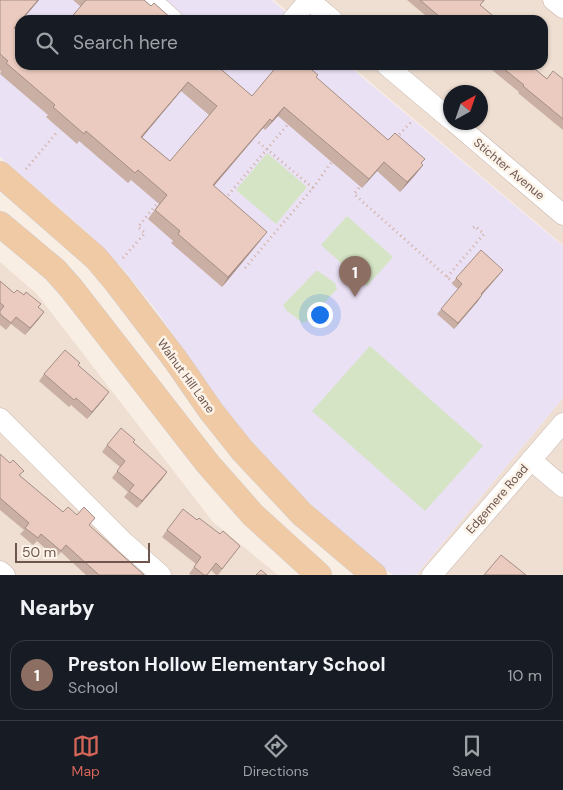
<!DOCTYPE html>
<html lang="en">
<head>
<meta charset="utf-8">
<style>
	:root { --surface:#171b24; --page:#242831; --text:#f1f3f6; --muted:#9ea1a6; --line:#363941; --accent:#d46558 }
	body { margin:0; font-family:"DM Sans",sans-serif; background:var(--page); color:var(--text) }
	.compass { position:absolute; left:443px; top:85px; width:45px; height:45px; border-radius:50%; background:var(--surface); box-shadow:0 1px 4px #0004; rotate:40deg }
	.scale { position:absolute; left:15px; bottom:12px; width:135px; box-sizing:border-box; padding-left:5px; border:2px solid #6e554d; border-top:0; font-size:14px; line-height:18px; white-space:nowrap; color:#6e554d; -webkit-text-stroke:4px #fcf3e9; paint-order:stroke }
	.you { position:absolute; left:319px; top:314px; width:18px; height:18px; margin:-12px; border:4px solid #fff; border-radius:50%; background:#1a73e8; box-shadow:0 0 0 8px #1a73e833 }
	.badge { display:grid; place-items:center; width:32px; height:32px; border-radius:50%; background:var(--accent); color:#fff; font-size:16px; font-weight:700 }
	.pin { position:absolute; translate:-50% -41px; filter:drop-shadow(0 1px 2px #0008) }
	.pin::after { content:''; position:absolute; top:26px; width:18px; height:15px; background:inherit; clip-path:polygon(0 0,100% 0,50% 100%) }
	.list { margin:0; padding:0; list-style:none }
	h2 { display:flex; justify-content:space-between; align-items:center; height:65px; margin:0; padding:0 20px; font-size:21px }
	h2 small { font-size:16px; font-weight:400; color:var(--muted) }
	.list li { display:grid; grid-template-columns:32px 1fr auto; gap:15px; align-items:center; box-sizing:border-box; height:70px; margin:0 10px 10px; padding:0 10px; border:1px solid var(--line); border-radius:15px }
	.list b { display:block; font-size:19px; white-space:nowrap }
	.list p { margin:0; font-size:16px; white-space:nowrap; color:var(--muted) }
	.list em { font-size:16px; font-style:normal; color:var(--muted) }
	.icon { flex:none; width:28px; height:28px; fill:none; stroke:currentColor; stroke-width:2; stroke-linecap:round; stroke-linejoin:round }
	.map { position:relative; flex:none; width:563px; height:575px; overflow:hidden }
	.search { position:absolute; background:var(--surface); box-shadow:0 1px 4px #0004; left:15px; right:15px; top:15px; height:55px; display:flex; align-items:center; gap:12px; box-sizing:border-box; padding:0 18px; border-radius:15px; color:var(--muted); font-size:19px }
	.sheet { height:145px; background:var(--surface) }
	nav { display:flex; justify-content:space-around; align-items:center; box-sizing:border-box; height:70px; border-top:1px solid var(--line); background:var(--surface); font-size:14px; color:var(--muted) }
	nav a { display:grid; justify-items:center; gap:2px }
	nav .on { color:var(--accent) }
	.map>svg:first-child { display:block }
</style>
</head>
<body>
<div class="map">
<svg width="563" height="575" viewBox="0 0 563 575">
	<rect width="100%" height="100%" fill="#f9eee4"/>
	<g fill="#efdfd3" fill-rule="evenodd">
		<path d="M274,0H563V245L350,65H543V20H297ZM450,92H480V122H450Z"/>
		<polygon points="0,262 37,294 213,522 278,575 0,575"/>
		<polygon points="563,398 563,575 419,575 417,574"/>
	</g>
	<polygon fill="#ebe1f5" points="0,0 272,0 295,20 20,20 20,65 348,65 563,246 563,398 417,574 414,575 393,575 331,524 304,497 247,436 225,408 153,306 124,270 87,232 0,157"/>
	<g fill="#d5e4c4">
		<polygon points="267,153 307,187 276,224 236,190"/>
		<polygon points="347,216 393,257 367,286 321,245"/>
		<polygon points="316,271 318,271 335,283 337,289 307,321 303,323 287,311 283,305"/>
		<polygon points="370,346 483,446 425,511 312,411"/>
	</g>
	<g fill="none" stroke-linecap="round" stroke-linejoin="round">
		<defs>
			<g id="minor">
				<polyline points="151,0 173,20"/>
				<polyline points="309,0 333,20"/>
				<polyline points="553,0 563,8"/>
				<polyline points="292,20 309,0"/>
				<polyline points="386,65 450,119"/>
				<polyline points="454,122 563,215"/>
				<polyline points="0,418 124,542 161,575"/>
				<polyline points="531,460 563,487"/>
				<polyline points="0,571 5,575"/>
				<polyline points="432,575 563,423"/>
			</g>
			<g id="major">
				<polyline points="0,174 96,258 117,283 175,359 211,411 242,450 302,514 374,575"/>
				<polyline points="0,224 55,270 71,288 208,464 253,515 319,575"/>
			</g>
		</defs>
		<use href="#minor" stroke="#c8b5ac" stroke-width="21"/>
		<use href="#major" stroke="#d4ccca" stroke-width="26"/>
		<g stroke="#cfafa3" stroke-width="3" stroke-dasharray="1 4" stroke-linecap="butt">
			<polyline points="396,138 413,120"/>
			<polyline points="26,169 58,131"/>
			<polyline points="362,184 354,194 455,284"/>
			<polyline points="313,188 333,160"/>
			<polyline points="225,199 289,123"/>
			<polyline points="123,258 145,233 138,227 156,205"/>
			<polyline points="245,268 313,188 257,141"/>
			<polyline points="447,277 484,234 475,226 471,230"/>
		</g>
		<use href="#minor" stroke="#fff" stroke-width="20"/>
		<use href="#major" stroke="#f0caa4" stroke-width="25"/>
	</g>
	<g fill="#caafa4" fill-rule="evenodd">
		<path d="M0,0H39L22,20H20V22L15,29L20,65H216L252,96L316,78L388,140L423,165L416,174L400,192L377,171L362,188L278,116L265,130L263,128L214,186L260,241L222,287L171,243L173,241L148,219L159,204L131,180L128,183L79,141L77,144L46,117L48,115L0,74L1,71L0,70ZM181,91L209,115L170,161L142,137Z"/>
		<polygon points="73,0 144,0 151,6 81,7"/>
		<polygon points="407,0 485,0 480,5 498,20 431,20"/>
		<polygon points="486,65 530,65 547,79 563,79 563,130 518,93 519,92"/>
		<polygon points="499,275 482,295 478,301 454,329 437,314 458,289 452,284 456,278"/>
		<polygon points="0,281 14,293 38,308 44,312 25,335 11,324 6,330 0,325"/>
		<polygon points="78,366 104,399 87,419 71,405 69,407 39,381 44,374"/>
		<polygon points="133,442 167,472 162,479 137,508 124,497 128,492 112,478 120,467 102,452 107,445"/>
		<polygon points="0,454 20,476 63,512 89,526 144,575 86,575 61,552 56,558 37,541 33,545 20,534 24,530 0,510"/>
		<polygon points="197,520 240,546 218,575 216,575 211,570 207,575 191,575 189,574 196,564 162,537 167,530"/>
	</g>
	<g fill="#a48e86">
		<polygon points="38,0 39,0 22,20 20,20"/>
		<polygon points="188,82 181,91 135,146 141,137"/>
		<polygon points="284,107 278,116 265,130 272,121"/>
		<polygon points="270,119 263,128 206,195 213,185"/>
		<polygon points="384,162 377,171 362,188 369,179"/>
		<polygon points="423,165 416,174 400,192 407,182"/>
		<polygon points="267,232 260,241 222,287 228,277"/>
		<polygon points="503,270 499,275 477,300 481,294"/>
		<polygon points="482,295 478,301 454,329 458,323"/>
		<polygon points="44,312 39,319 25,335 30,328"/>
		<polygon points="109,392 104,399 87,419 92,412"/>
		<polygon points="167,472 162,479 137,508 142,501"/>
	</g>
	<g fill="#ebcbbf" stroke="#a48e86" fill-rule="evenodd">
		<path d="M0,0H38L14,28L20,33V65H216L252,96L278,65H306L318,75L316,77L388,140L395,133L425,159L421,163L423,165L407,182L384,162L369,179L284,107L272,121L270,119L213,185L267,232L228,277L178,234L180,231L155,210L167,195L138,170L135,173L86,131L84,134L53,107L55,105L6,63L8,61L0,54ZM188,82L217,106L170,161L141,137Z"/>
		<polygon points="86,0 144,0 151,6 154,3 172,19 171,20 69,20"/>
		<polygon points="420,0 484,0 480,5 498,20 440,20 438,18 440,17"/>
		<polygon points="499,65 530,65 547,79 553,71 563,79 563,119 523,86 524,85"/>
		<polygon points="481,250 503,270 481,294 482,295 458,323 441,309 462,284 456,278"/>
		<polygon points="0,281 14,293 17,290 24,295 26,292 41,304 38,307 44,312 30,328 16,317 11,323 0,314 0,311 4,306 0,303"/>
		<polygon points="65,350 80,363 78,365 109,392 92,412 76,398 74,400 44,374"/>
		<polygon points="121,428 135,440 133,442 167,472 142,501 129,491 134,485 117,471 125,461 107,445"/>
		<polygon points="0,454 10,463 13,460 24,471 19,475 63,512 68,507 77,515 84,507 95,518 89,525 144,575 99,575 66,545 61,551 41,534 38,538 25,528 29,523 0,498"/>
		<polygon points="183,509 197,520 199,518 220,534 223,531 240,546 222,569 216,563 207,575 204,575 194,567 201,557 167,530"/>
		<polygon points="501,555 526,575 484,575"/>
		<polygon points="261,570 267,575 256,575"/>
	</g>
	<g text-anchor="middle" dominant-baseline="central" stroke-width="5" stroke-linejoin="round" paint-order="stroke">
		<g font-size="12" fill="#6e554d" stroke="#fcf3e9">
			<text transform="translate(509 169) rotate(40)">Stichter Avenue</text>
			<text transform="translate(186 376) rotate(54)">Walnut Hill Lane</text>
			<text transform="translate(497 499) rotate(-49)">Edgemere Road</text>
		</g>
	</g>
</svg>
<svg class="compass" viewBox="-18 -18 36 36"><path d="M0-13l5 13h-10z" fill="#e53935"/><path d="M0 13l5-13h-10z" fill="#9ea1a6"/></svg>
<div class="scale">50 m</div>
<div class="you"></div>
<div class="pin badge" style="left:355px;top:297px;background:#8d6e63">1</div>
<div class="search"><svg class="icon" aria-label="search" viewBox="0 0 24 24"><circle cx="10" cy="10" r="6"/><path d="M15 15l6 6"/></svg>Search here</div>
</div>
<section class="sheet">
<h2>Nearby<small></small></h2>
<ul class="list">
<li><span class="badge" style="background:#8d6e63">1</span><div><b>Preston Hollow Elementary School</b><p>School</p></div><em>10 m</em></li>
</ul>
</section>
<nav>
<a class="on"><svg class="icon" aria-label="map" viewBox="0 0 24 24"><path d="M3 6l6-2 6 2 6-2v14l-6 2-6-2-6 2zM9 4v14M15 6v14"/></svg>Map</a>
<a><svg class="icon" aria-label="directions" viewBox="0 0 24 24"><path d="M12 3l9 9-9 9-9-9zM9 14v-3h6M13 9l2 2-2 2"/></svg>Directions</a>
<a><svg class="icon" aria-label="saved" viewBox="0 0 24 24"><path d="M7 4h10v16l-5-4-5 4z"/></svg>Saved</a>
</nav>
</body>
</html>
